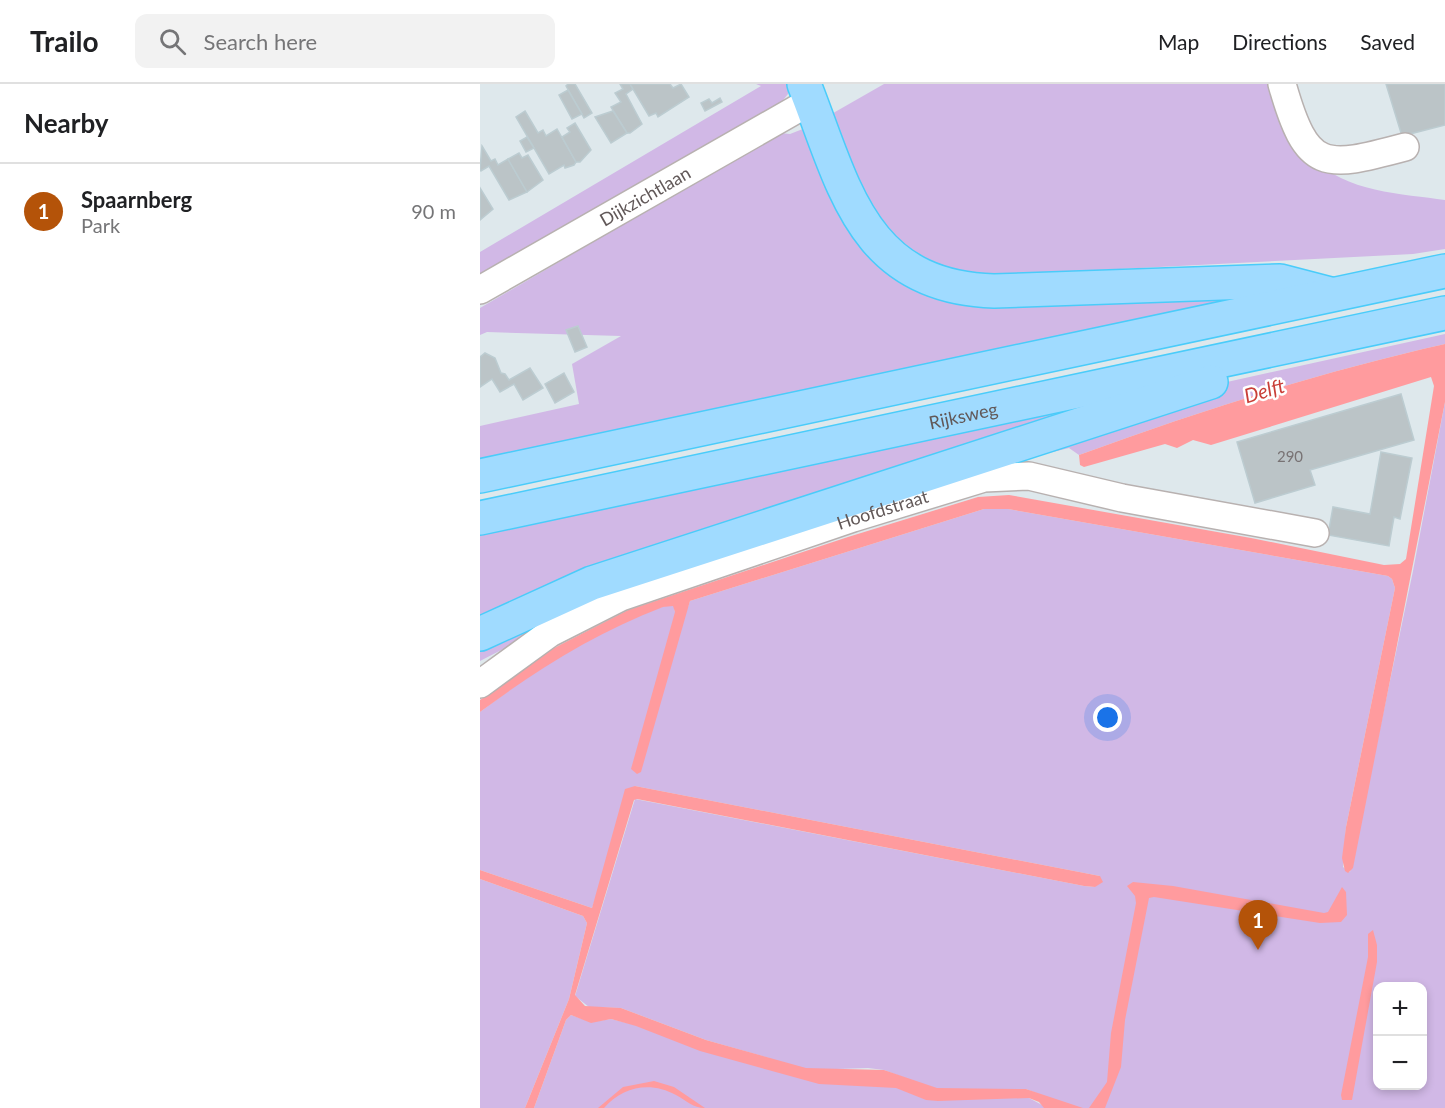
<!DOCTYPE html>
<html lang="en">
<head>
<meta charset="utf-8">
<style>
	:root { --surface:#fff; --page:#f2f2f2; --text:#202124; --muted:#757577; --line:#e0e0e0; --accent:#b45309 }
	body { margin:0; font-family:Lato,sans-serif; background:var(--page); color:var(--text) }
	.controls { position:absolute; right:18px; bottom:18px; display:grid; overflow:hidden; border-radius:12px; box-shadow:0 3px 9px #0003 }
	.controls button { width:54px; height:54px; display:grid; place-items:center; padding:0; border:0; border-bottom:2px solid var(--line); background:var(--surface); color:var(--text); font:30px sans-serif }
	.you { position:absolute; left:628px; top:634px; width:21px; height:21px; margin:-15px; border:4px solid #fff; border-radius:50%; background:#1a73e8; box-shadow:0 0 0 9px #1a73e833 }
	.badge { display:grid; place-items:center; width:39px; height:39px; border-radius:50%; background:var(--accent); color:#fff; font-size:20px; font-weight:700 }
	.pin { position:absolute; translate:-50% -50px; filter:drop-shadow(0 2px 3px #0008) }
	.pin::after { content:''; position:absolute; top:32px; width:21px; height:18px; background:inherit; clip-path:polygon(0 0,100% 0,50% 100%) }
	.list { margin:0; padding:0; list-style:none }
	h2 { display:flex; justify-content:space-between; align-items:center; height:78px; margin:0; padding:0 24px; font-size:26px }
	h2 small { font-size:20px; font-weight:400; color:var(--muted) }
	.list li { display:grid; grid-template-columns:39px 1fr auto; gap:18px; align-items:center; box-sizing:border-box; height:96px; padding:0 24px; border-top:2px solid var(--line) }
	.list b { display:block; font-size:22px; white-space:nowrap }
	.list p { margin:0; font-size:20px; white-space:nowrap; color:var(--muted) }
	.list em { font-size:20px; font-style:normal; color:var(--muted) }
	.icon { flex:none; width:33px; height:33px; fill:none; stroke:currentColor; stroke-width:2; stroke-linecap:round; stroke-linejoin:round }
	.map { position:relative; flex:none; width:965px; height:1024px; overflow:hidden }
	header { display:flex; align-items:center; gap:36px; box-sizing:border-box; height:84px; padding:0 30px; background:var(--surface); border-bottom:2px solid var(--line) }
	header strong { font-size:28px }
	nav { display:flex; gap:33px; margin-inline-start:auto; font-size:21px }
	.search { width:420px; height:54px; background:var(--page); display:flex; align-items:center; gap:15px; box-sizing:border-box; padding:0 21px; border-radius:12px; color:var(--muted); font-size:22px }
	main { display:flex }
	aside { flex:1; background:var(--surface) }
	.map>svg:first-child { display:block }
</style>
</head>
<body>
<header>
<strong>Trailo</strong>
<div class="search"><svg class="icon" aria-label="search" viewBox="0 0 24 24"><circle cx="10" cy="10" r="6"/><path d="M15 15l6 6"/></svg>Search here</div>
<nav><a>Map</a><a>Directions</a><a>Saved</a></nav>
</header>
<main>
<aside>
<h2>Nearby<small></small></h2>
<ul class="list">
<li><span class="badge">1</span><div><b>Spaarnberg</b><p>Park</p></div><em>90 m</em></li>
</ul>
</aside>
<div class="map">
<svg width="965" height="1024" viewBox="0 0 965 1024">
	<rect width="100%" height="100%" fill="#dee8ec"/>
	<g fill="#d1b8e6" fill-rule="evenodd">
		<polygon points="276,0 309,0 308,10 300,20 0,200 0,168 281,2"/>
		<path d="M404,0H794C804,19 821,59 834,74C863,108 924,110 965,116V165L933,170L462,194L387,133L348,32Z"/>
		<polygon points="333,41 434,195 793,207 0,380 0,342 99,320 92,280 141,252 7,248 0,251 0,224 300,49 310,50"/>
		<path d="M965,250V260C840,288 720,327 599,371L589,364L495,387L48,552L0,577V557L747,298Z"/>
		<polygon points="665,304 0,543 0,448"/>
		<path d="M965,318V1024H595L546,1005H470L515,1013L549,1014L562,1021L579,1024H54L86,936L91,931L111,938L131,935L289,974L226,956L141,924L109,923L95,912L155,715L604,802L615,803L620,792L155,702L112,824L0,786V628C57,586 120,537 190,521L194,522L195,528L208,523L210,517L504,425H528L908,492L912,495L915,504L866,743L863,783L870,788L933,487ZM898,902H942V1002H898ZM388,984L404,986L441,1000L357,985Z"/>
		<polygon points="0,795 103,832 107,839 89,915 45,1024 0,1024"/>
	</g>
	<g fill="#ff9b9e">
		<path d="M965,260V318L873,784L868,789L865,787L862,774L866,743L915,504L912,495L908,492L528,425H504L210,517L161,688L157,690L151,685L195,528L193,522L183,523C115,549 58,585 0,628V616L74,564L148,526L368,453L498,413L529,411L771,454L904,481L920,480L926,475L954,302L951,293L731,361L713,356L697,364L685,360L604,383L600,381L599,371C720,327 840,288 965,260Z"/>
		<polygon points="155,702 620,792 623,798 615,803 604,802 157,715 154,716 95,911 105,922 141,924 226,956 326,984 404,986 457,1004 546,1005 603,1024 564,1024 559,1018 549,1014 458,1017 446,1016 416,1004 339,1000 220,967 156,942 131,935 111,939 91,931 86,936 54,1024 45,1024 89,915 107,839 103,832 0,795 0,786 112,824 145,705"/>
		<polygon points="653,798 693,802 844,829 848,828 862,803 866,808 867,831 861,838 840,839 674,813 669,814 645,936 641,983 625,1024 609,1024 627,998 631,949 656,819 655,812 647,802"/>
		<polygon points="893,846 897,861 897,878 872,1016 862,1016 861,1011 888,873 888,850"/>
		<path d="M174,997L194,1003L225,1024C213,1024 207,1017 196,1011C171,997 143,1002 124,1024H118L143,1003Z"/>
	</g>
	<g fill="#bbc4c7" stroke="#bcccd1" stroke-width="1.5">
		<polygon points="88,0 95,0 112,29 104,34 86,2"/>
		<polygon points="140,0 150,0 153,5 146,10 162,40 150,49 147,49 131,23 141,18 135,9 143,5"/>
		<polygon points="150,0 190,0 193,4 201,0 209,13 178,33 176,29 169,32"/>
		<polygon points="906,0 965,0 965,41 922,52"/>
		<polygon points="88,6 102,30 92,35 79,11"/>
		<polygon points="240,14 242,18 225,27 221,19 229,15 232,19"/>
		<polygon points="45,27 58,49 63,46 66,52 77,45 96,78 94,81 85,84 84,81 69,90 36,33"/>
		<polygon points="133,27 147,49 131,59 115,33"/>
		<polygon points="95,39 111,66 100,78 96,78 82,53 90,48 87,44"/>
		<polygon points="47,53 54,64 46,68 40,57"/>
		<polygon points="2,62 11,77 15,75 18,81 28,75 47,108 29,116 9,82 1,87 0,85"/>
		<polygon points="39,69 42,74 48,71 63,96 47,108 28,75"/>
		<polygon points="0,104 13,125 0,136"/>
		<polygon points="98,242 107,263 95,268 86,246"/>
		<polygon points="5,269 15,274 21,289 25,290 29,296 50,284 63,304 43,316 34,300 20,308 12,295 0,303 0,273"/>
		<polygon points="84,289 94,308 75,319 65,300"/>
		<polygon points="921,310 934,356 830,386 835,401 775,419 757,358"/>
		<polygon points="901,368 932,374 920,435 914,433 909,462 848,451 853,423 890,430"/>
	</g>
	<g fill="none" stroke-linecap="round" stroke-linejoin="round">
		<defs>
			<g id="minor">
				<path d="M802,0C827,88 843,85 925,63"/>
				<path id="s1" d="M0,206L331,17"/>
				<path id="s2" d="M0,600L70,549L141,513L373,434L504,394L549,392L642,414L835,449"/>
			</g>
			<g id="major">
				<path d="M324,0C364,101 381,203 514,207L800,197L850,210"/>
				<polyline points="0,392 965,187"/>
				<path id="s3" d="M0,434L965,229"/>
				<polyline points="0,550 112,499 731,298"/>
			</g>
		</defs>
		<use href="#minor" stroke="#b8b1b0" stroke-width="30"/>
		<use href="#major" stroke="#4accfa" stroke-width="36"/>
		<use href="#minor" stroke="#fff" stroke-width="27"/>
		<use href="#major" stroke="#a0dbff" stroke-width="33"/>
	</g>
	<g text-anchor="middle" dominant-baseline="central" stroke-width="5" stroke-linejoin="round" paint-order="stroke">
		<g font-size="15" fill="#787374">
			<text x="810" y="372">290</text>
		</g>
		<g font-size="18" fill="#615858" stroke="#fff">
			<text stroke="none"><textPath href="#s1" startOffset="190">Dijkzichtlaan</textPath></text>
			<text stroke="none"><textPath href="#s3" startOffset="494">Rijksweg</textPath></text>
			<text stroke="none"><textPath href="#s2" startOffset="442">Hoofdstraat</textPath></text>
		</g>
		<g font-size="20" font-style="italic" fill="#c93f38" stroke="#fff">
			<text transform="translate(784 306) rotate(-16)">Delft</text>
		</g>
	</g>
</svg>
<div class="controls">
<button>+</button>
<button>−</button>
</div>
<div class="you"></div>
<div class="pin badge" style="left:778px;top:866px">1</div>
</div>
</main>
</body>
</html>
